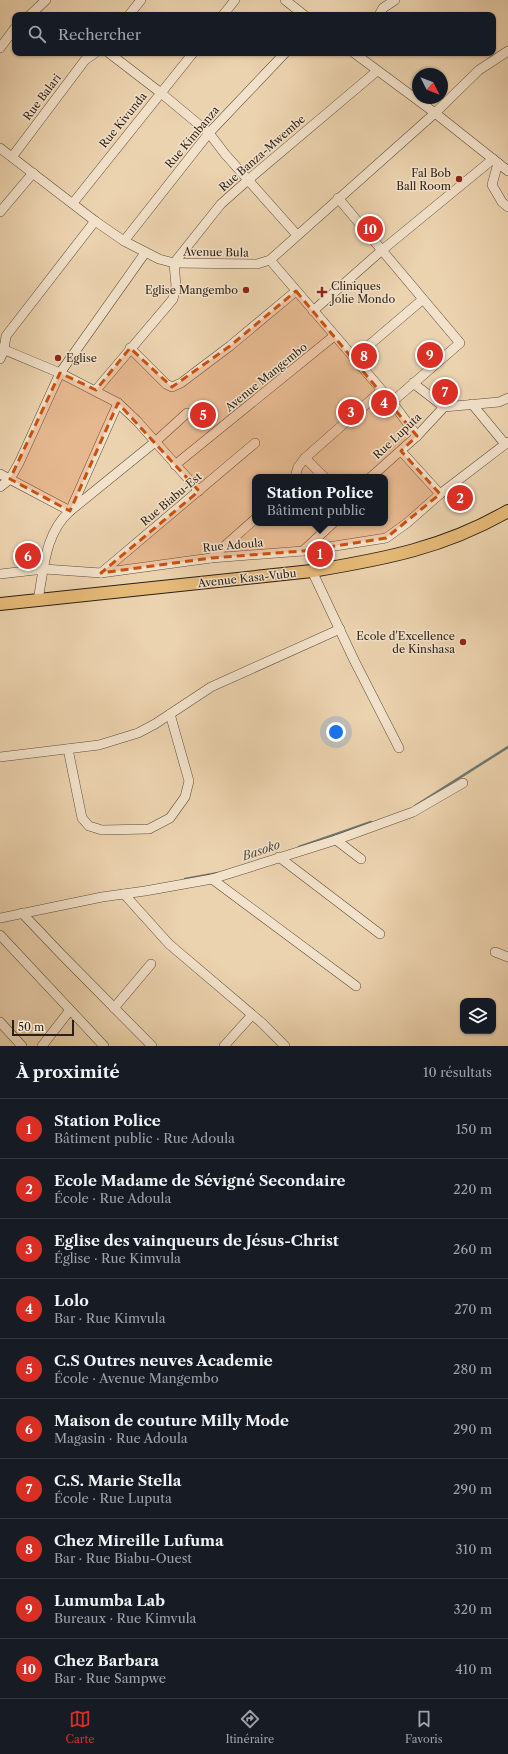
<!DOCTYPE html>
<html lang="fr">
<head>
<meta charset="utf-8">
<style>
	:root { --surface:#171b24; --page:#242831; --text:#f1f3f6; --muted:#9ea1a6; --line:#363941; --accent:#d93025 }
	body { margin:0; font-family:"Libre Caslon Text",serif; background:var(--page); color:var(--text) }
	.controls { position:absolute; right:12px; bottom:12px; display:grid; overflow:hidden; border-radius:8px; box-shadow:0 1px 3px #0004 }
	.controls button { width:36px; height:36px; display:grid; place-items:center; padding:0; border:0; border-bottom:1px solid var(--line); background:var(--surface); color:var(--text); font:20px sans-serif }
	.compass { position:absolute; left:412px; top:68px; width:36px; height:36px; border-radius:50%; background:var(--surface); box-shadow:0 1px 3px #0004; rotate:132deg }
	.scale { position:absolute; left:12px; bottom:10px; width:62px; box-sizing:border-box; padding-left:4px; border:2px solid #2c1f15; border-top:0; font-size:11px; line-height:14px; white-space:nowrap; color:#2c1f15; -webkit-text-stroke:3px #f3e2cb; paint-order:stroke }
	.you { position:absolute; left:336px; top:732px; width:14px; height:14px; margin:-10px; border:3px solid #fff; border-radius:50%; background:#1a73e8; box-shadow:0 0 0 6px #1a73e833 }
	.badge { display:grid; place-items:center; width:26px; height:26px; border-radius:50%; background:var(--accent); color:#fff; font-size:13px; font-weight:700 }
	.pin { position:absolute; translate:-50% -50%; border:2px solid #fff; box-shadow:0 1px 4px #0006 }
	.popup { position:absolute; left:252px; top:474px; width:136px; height:52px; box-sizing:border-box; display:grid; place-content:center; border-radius:8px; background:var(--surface); filter:drop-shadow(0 1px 3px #0005); font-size:13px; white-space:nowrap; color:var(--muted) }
	.popup b { font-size:15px; color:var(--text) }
	.popup::after { content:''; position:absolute; left:50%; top:100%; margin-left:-8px; border:8px solid transparent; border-top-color:var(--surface) }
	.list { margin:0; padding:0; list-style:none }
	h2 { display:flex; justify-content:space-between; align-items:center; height:52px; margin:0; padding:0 16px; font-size:17px }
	h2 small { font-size:13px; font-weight:400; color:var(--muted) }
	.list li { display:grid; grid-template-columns:26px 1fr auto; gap:12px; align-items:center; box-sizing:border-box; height:60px; padding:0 16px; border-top:1px solid var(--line) }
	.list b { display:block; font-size:15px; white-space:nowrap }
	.list p { margin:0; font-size:13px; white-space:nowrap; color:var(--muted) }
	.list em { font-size:13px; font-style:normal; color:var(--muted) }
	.icon { flex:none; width:22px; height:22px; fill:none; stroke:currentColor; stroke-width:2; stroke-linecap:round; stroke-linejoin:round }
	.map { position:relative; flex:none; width:508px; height:1046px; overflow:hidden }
	.search { position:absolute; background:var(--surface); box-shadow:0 1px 3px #0004; left:12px; right:12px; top:12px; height:44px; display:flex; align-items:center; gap:10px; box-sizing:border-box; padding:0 14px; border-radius:8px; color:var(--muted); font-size:15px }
	.sheet { height:652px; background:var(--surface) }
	nav { display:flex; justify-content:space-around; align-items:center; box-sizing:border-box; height:56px; border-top:1px solid var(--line); background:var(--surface); font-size:11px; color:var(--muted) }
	nav a { display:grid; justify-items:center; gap:2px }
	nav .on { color:var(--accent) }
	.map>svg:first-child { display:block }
</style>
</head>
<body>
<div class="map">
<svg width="508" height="1046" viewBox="0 0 508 1046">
	<rect width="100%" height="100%" fill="#ecd3af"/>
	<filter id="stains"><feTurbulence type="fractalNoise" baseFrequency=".005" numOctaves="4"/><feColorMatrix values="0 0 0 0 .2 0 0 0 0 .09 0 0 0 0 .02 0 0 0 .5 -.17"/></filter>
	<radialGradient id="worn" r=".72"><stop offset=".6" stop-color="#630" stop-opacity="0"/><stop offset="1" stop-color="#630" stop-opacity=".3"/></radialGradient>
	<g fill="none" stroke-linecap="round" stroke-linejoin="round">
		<g stroke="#6f7a74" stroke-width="2.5">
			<polyline points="415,806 508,747"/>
			<polyline points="299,847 371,822"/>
			<polyline points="185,879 218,873"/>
		</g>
		<defs>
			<g id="minor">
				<polyline points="285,0 304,15"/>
				<polyline points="30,15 46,0"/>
				<polyline points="129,15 141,0"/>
				<polyline points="223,15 235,0"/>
				<polyline points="379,15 383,8 395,0"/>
				<polyline points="0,48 15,28"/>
				<polyline points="109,53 161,93 209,133 225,154 297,235"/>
				<polyline points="354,53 435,113 508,171"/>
				<polyline points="0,148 95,221 124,241 159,259 174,263 257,264 270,260 435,113 479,70 508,51"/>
				<polyline points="12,157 85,60 95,53"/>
				<polyline points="498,163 492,185 502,202 508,207"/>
				<polyline points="338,198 460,343 392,402"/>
				<polyline points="73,203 193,53"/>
				<polyline points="0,212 33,173"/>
				<polyline points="124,241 209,133 285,53"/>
				<polyline points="270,260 392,402 417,436"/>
				<polyline points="313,311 381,251 493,159"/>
				<polyline points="0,348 60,373 118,403 137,421 199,491"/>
				<polyline points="130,348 166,384 172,387 181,383 230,346 296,291"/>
				<polyline points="354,358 422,300"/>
				<polyline points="0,359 4,350 6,336 95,221"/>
				<polyline points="413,383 444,407"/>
				<polyline points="96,390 173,299 176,286 174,263 221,204 248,180 377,71"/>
				<polyline points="472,404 505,444"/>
				<polyline points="401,451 440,494"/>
				<polyline points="305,458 324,477"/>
				<polyline points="175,465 334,336"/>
				<polyline points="0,474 70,511 155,442 187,413"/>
				<polyline points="295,477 298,467 305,458 381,391"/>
				<polyline points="371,477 417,436 444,407 499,402 508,398"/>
				<polyline points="0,487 10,479 19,463 60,373 145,253"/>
				<polyline points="303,551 333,523"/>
				<polyline points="211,558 255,519"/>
				<polyline points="312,571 354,660 399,748"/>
				<polyline points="101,573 255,443"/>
				<polyline points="0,574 44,569 101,573 211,558 303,551 386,538 407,523 440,494 508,442"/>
				<path d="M38,600C44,568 45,533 70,511L118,403"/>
				<polyline points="68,749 82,818 89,826 102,830 149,829 170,818 185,797 189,781 170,714"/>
				<polyline points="0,757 99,745 138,733 155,724 211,687 340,629"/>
				<polyline points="336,840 361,859"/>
				<polyline points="279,857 380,934"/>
				<polyline points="212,879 356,986"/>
				<polyline points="124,894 169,944 262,1023 285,1046"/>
				<polyline points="22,913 61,954 152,1046"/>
				<polyline points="0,918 102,897 145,891 212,879 336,840 413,812 463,783"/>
				<polyline points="0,935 104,1046"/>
				<polyline points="495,952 508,957"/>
				<polyline points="114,1008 151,964"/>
				<polyline points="0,1022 22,1046"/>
				<polyline points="42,1046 70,1010"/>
				<polyline points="224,1046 252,1015"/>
			</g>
			<path id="major" d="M0,604L312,571C384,559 444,548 508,511"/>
		</defs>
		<use href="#minor" stroke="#5c4c3c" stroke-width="10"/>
		<use href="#major" stroke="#2c1f15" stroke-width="14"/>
		<use href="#minor" stroke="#f3e2cb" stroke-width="9"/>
		<use href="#major" stroke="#e6ba78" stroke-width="12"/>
	</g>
	<path fill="#cc500d" fill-opacity="0.2" stroke="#cc500d" stroke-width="3" stroke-dasharray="8 5" stroke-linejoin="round" d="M296,291L417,436L401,451L440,494L386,538L303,551L211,558L101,573L199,491L118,403L70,511L10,479L60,373L96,390L130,348L172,387L230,346Z"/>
	<g fill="#8f2418" stroke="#f3e2cb" stroke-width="1.5">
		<circle cx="459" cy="179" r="4"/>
		<circle cx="246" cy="290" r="4"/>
		<path d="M320 286h4v4h4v4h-4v4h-4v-4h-4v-4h4z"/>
		<circle cx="58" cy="358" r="4"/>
		<circle cx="463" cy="642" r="4"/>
	</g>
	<g text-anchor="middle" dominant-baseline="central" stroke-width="3" stroke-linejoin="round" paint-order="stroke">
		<g font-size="11" fill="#2c1f15" stroke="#f3e2cb">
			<text transform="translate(42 97) rotate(-53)">Rue Balari</text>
			<text transform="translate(123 120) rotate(-51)">Rue Kivunda</text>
			<text transform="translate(192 137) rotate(-50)">Rue Kimbanza</text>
			<text transform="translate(262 153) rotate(-41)">Rue Banza-Mwembe</text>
			<text transform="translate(216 252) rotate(1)">Avenue Bula</text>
			<text transform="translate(266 377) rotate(-39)">Avenue Mangembo</text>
			<text transform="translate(397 436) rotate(-43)">Rue Luputa</text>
			<text transform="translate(171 499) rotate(-40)">Rue Biabu-Est</text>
			<text transform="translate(233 545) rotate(-5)">Rue Adoula</text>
			<text transform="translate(247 578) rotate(-6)">Avenue Kasa-Vubu</text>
		</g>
		<g font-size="11" fill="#2c1f15" stroke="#f3e2cb" text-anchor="end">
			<text x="451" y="173">Fal Bob<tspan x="451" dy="13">Ball Room</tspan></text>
			<text x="331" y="286" text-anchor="start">Cliniques<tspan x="331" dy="13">Jolie Mondo</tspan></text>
			<text x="238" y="290">Eglise Mangembo</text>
			<text x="66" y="358" text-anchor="start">Eglise</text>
			<text x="455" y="636">Ecole d'Excellence<tspan x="455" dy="13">de Kinshasa</tspan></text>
		</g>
		<g font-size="12" font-style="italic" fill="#4e4c45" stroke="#f3e2cb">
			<text transform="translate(261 850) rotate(-19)">Basoko</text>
		</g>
	</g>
	<rect width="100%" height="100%" filter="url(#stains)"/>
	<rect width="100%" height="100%" fill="url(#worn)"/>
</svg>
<div class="controls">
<button><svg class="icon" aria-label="layers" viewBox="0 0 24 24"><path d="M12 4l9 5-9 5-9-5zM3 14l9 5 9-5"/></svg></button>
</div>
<svg class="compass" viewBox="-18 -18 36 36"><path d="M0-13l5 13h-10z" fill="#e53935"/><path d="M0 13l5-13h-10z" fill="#9ea1a6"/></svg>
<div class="scale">50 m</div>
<div class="you"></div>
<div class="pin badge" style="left:320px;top:554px">1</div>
<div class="popup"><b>Station Police</b>Bâtiment public</div>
<div class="pin badge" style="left:460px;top:498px">2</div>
<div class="pin badge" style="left:351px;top:412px">3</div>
<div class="pin badge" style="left:384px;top:403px">4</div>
<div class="pin badge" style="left:203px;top:415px">5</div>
<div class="pin badge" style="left:28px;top:556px">6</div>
<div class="pin badge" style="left:445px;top:392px">7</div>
<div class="pin badge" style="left:364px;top:356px">8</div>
<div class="pin badge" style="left:430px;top:355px">9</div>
<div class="pin badge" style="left:370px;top:229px">10</div>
<div class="search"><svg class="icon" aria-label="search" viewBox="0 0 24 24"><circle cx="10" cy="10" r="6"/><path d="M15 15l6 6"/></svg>Rechercher</div>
</div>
<section class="sheet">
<h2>À proximité<small>10 résultats</small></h2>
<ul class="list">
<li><span class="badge">1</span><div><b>Station Police</b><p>Bâtiment public · Rue Adoula</p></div><em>150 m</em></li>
<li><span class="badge">2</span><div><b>Ecole Madame de Sévigné Secondaire</b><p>École · Rue Adoula</p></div><em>220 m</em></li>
<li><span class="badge">3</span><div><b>Eglise des vainqueurs de Jésus-Christ</b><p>Église · Rue Kimvula</p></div><em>260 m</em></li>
<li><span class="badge">4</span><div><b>Lolo</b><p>Bar · Rue Kimvula</p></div><em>270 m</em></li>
<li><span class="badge">5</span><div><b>C.S Outres neuves Academie</b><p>École · Avenue Mangembo</p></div><em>280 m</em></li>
<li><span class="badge">6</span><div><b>Maison de couture Milly Mode</b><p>Magasin · Rue Adoula</p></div><em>290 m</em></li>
<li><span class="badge">7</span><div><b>C.S. Marie Stella</b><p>École · Rue Luputa</p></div><em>290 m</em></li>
<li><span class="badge">8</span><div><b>Chez Mireille Lufuma</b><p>Bar · Rue Biabu-Ouest</p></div><em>310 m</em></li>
<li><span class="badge">9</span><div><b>Lumumba Lab</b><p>Bureaux · Rue Kimvula</p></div><em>320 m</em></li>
<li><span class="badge">10</span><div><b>Chez Barbara</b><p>Bar · Rue Sampwe</p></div><em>410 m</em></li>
</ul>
</section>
<nav>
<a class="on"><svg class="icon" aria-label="map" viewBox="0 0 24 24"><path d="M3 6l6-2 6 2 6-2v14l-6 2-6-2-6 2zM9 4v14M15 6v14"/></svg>Carte</a>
<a><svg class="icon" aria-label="directions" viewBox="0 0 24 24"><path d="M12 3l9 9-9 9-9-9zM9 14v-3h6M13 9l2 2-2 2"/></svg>Itinéraire</a>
<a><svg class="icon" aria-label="saved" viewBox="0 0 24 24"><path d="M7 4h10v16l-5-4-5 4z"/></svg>Favoris</a>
</nav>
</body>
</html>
